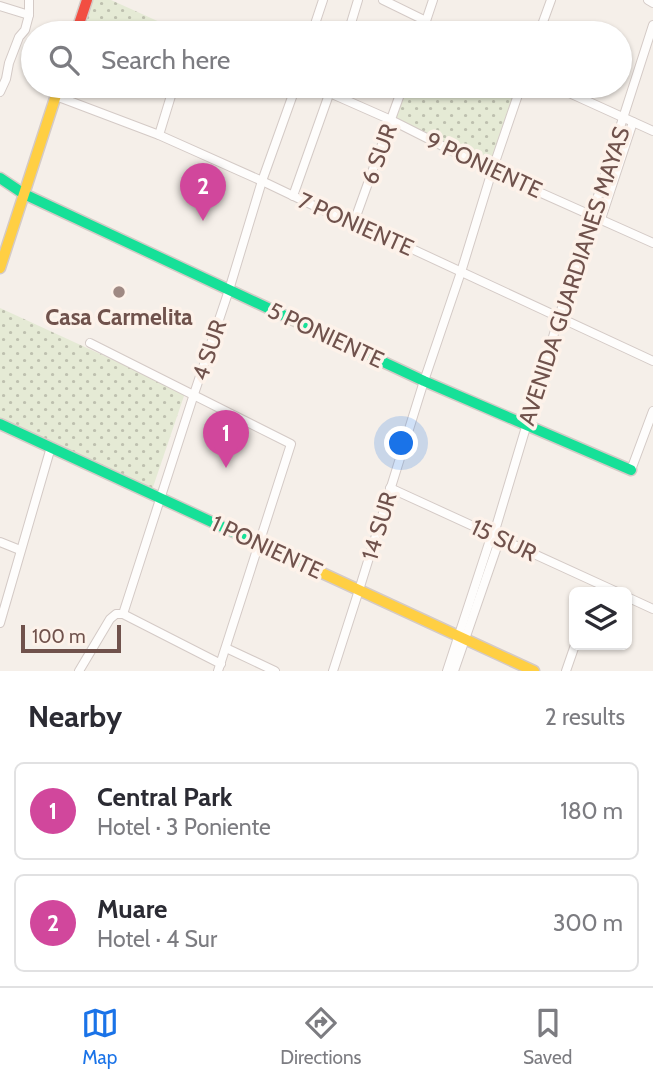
<!DOCTYPE html>
<html lang="en">
<head>
<meta charset="utf-8">
<style>
	:root { --surface:#fff; --page:#f2f2f3; --text:#2b2b33; --muted:#7c7c81; --line:#e1e1e2; --accent:#1a73e8 }
	body { margin:0; font-family:Cabin,sans-serif; background:var(--page); color:var(--text) }
	.controls { position:absolute; right:21px; bottom:21px; display:grid; overflow:hidden; border-radius:10px; box-shadow:0 2px 5px #0004 }
	.controls button { width:63px; height:63px; display:grid; place-items:center; padding:0; border:0; border-bottom:2px solid var(--line); background:var(--surface); color:var(--text); font:35px sans-serif }
	.scale { position:absolute; left:21px; bottom:18px; width:100px; box-sizing:border-box; padding-left:7px; border:4px solid #70524c; border-top:0; font-size:19px; line-height:24px; white-space:nowrap; color:#70524c; -webkit-text-stroke:5px #fdf2ea; paint-order:stroke }
	.you { position:absolute; left:402px; top:444px; width:24px; height:24px; margin:-18px; border:5px solid #fff; border-radius:50%; background:#1a73e8; box-shadow:0 0 0 10px #1a73e833 }
	.badge { display:grid; place-items:center; width:46px; height:46px; border-radius:50%; background:var(--accent); color:#fff; font-size:23px; font-weight:700 }
	.pin { position:absolute; translate:-50% -58px; filter:drop-shadow(0 2px 4px #0008) }
	.pin::after { content:''; position:absolute; top:37px; width:24px; height:21px; background:inherit; clip-path:polygon(0 0,100% 0,50% 100%) }
	.list { margin:0; padding:0; list-style:none }
	h2 { display:flex; justify-content:space-between; align-items:center; height:91px; margin:0; padding:0 28px; font-size:30px }
	h2 small { font-size:23px; font-weight:400; color:var(--muted) }
	.list li { display:grid; grid-template-columns:46px 1fr auto; gap:21px; align-items:center; box-sizing:border-box; height:98px; margin:0 14px 14px; padding:0 14px; border:2px solid var(--line); border-radius:10px }
	.list b { display:block; font-size:26px; white-space:nowrap }
	.list p { margin:0; font-size:23px; white-space:nowrap; color:var(--muted) }
	.list em { font-size:23px; font-style:normal; color:var(--muted) }
	.icon { flex:none; width:38px; height:38px; fill:none; stroke:currentColor; stroke-width:2; stroke-linecap:round; stroke-linejoin:round }
	.map { position:relative; flex:none; width:653px; height:671px; overflow:hidden }
	.search { position:absolute; background:var(--surface); box-shadow:0 2px 5px #0004; left:21px; right:21px; top:21px; height:77px; display:flex; align-items:center; gap:18px; box-sizing:border-box; padding:0 24px; border-radius:38px; color:var(--muted); font-size:26px }
	.sheet { height:315px; background:var(--surface) }
	nav { display:flex; justify-content:space-around; align-items:center; box-sizing:border-box; height:98px; border-top:2px solid var(--line); background:var(--surface); font-size:19px; color:var(--muted) }
	nav a { display:grid; justify-items:center; gap:4px }
	nav .on { color:var(--accent) }
	.map>svg:first-child { display:block }
</style>
</head>
<body>
<div class="map">
<svg width="653" height="671" viewBox="0 0 653 671">
	<defs>
		<pattern id="grass-dots" width="8" height="8" patternUnits="userSpaceOnUse" patternTransform="scale(1.75)"><rect width="8" height="8" fill="#e5ead5"/><path d="M2 2h.1M6 6h.1" fill="none" stroke="#bec0af" stroke-width="1.8" stroke-linecap="round"/></pattern>
	</defs>
	<rect width="100%" height="100%" fill="#f5efe9"/>
	<g fill="url(#grass-dots)">
		<polygon points="93,0 111,0 184,33 82,33"/>
		<polygon points="406,86 518,86 491,167 394,119"/>
		<polygon points="0,308 185,393 152,490 0,421"/>
	</g>
	<g fill="none" stroke-linecap="round" stroke-linejoin="round">
		<defs>
			<g id="street">
				<polyline points="383,0 426,21"/>
				<polyline points="648,0 653,3"/>
				<polyline points="0,6 29,15"/>
				<polyline points="312,33 323,0"/>
				<polyline points="348,33 358,0"/>
				<polyline points="422,33 433,0"/>
				<polyline points="539,33 551,0"/>
				<polyline points="314,86 391,120 492,171 653,243"/>
				<polyline points="554,86 653,131"/>
				<polyline points="0,92 6,79 9,63 19,37 25,30 29,15 29,0"/>
				<polyline points="56,96 159,135 262,181 350,223 354,222 653,361"/>
				<polyline points="159,135 174,86"/>
				<polyline points="293,196 332,86"/>
				<polyline points="601,219 633,122"/>
				<polyline points="354,222 403,86"/>
				<polyline points="90,343 291,444 218,671"/>
				<polyline points="631,470 653,411"/>
				<polyline points="390,488 617,592"/>
				<polyline points="0,542 20,550"/>
				<polyline points="627,597 653,609"/>
				<polyline points="123,614 194,394 229,290 262,181 296,86"/>
				<polyline points="0,623 51,447"/>
				<polyline points="226,648 275,671"/>
				<polyline points="79,671 110,619 116,614 123,614 221,664"/>
				<polyline points="333,671 359,590 424,381 461,272 492,171 521,86"/>
				<polyline points="447,671 492,534 496,527 559,317 653,25"/>
				<polyline points="454,671 500,538 499,536"/>
				<polyline points="566,671 575,645"/>
			</g>
			<g id="fast">
				<polyline points="0,178 24,194 424,381 631,470"/>
				<polyline points="0,424 307,566"/>
			</g>
			<g id="slow">
				<polyline points="0,268 59,86"/>
				<polyline points="307,566 534,671"/>
			</g>
			<polyline id="jam" points="76,33 87,0"/>
		</defs>
		<use href="#street" stroke="#d4cac6" stroke-width="10"/>
		<use href="#fast" stroke="#d4cac6" stroke-width="13"/>
		<use href="#slow" stroke="#d4cac6" stroke-width="13"/>
		<use href="#jam" stroke="#d4cac6" stroke-width="13"/>
		<use href="#street" stroke="#fefdfc" stroke-width="8"/>
		<use href="#fast" stroke="#16e098" stroke-width="10"/>
		<use href="#slow" stroke="#ffcf43" stroke-width="10"/>
		<use href="#jam" stroke="#f24e42" stroke-width="10"/>
	</g>
	<circle fill="#9f8983" stroke="#fdf2ea" stroke-width="2.5" cx="119" cy="292" r="7"/>
	<g text-anchor="middle" dominant-baseline="central" stroke-width="7" stroke-linejoin="round" paint-order="stroke">
		<g font-size="23" fill="#70524c" stroke="#fdf2ea">
			<text transform="translate(379 154) rotate(-70)">6 SUR</text>
			<text transform="translate(484 165) rotate(25)">9 PONIENTE</text>
			<text transform="translate(356 224) rotate(24)">7 PONIENTE</text>
			<text transform="translate(574 276) rotate(-72)">AVENIDA GUARDIANES MAYAS</text>
			<text transform="translate(326 335) rotate(25)">5 PONIENTE</text>
			<text transform="translate(209 350) rotate(-71)">4 SUR</text>
			<text transform="translate(379 526) rotate(-73)">14 SUR</text>
			<text transform="translate(504 540) rotate(25)">15 SUR</text>
			<text transform="translate(267 547) rotate(25)">1 PONIENTE</text>
		</g>
		<g font-size="23" font-weight="bold" fill="#70524c" stroke="#fdf2ea">
			<text x="119" y="317">Casa Carmelita</text>
		</g>
	</g>
</svg>
<div class="controls">
<button><svg class="icon" aria-label="layers" viewBox="0 0 24 24"><path d="M12 4l9 5-9 5-9-5zM3 14l9 5 9-5"/></svg></button>
</div>
<div class="scale">100 m</div>
<div class="you"></div>
<div class="pin badge" style="left:226px;top:468px;background:#d1479c">1</div>
<div class="pin badge" style="left:203px;top:221px;background:#d1479c">2</div>
<div class="search"><svg class="icon" aria-label="search" viewBox="0 0 24 24"><circle cx="10" cy="10" r="6"/><path d="M15 15l6 6"/></svg>Search here</div>
</div>
<section class="sheet">
<h2>Nearby<small>2 results</small></h2>
<ul class="list">
<li><span class="badge" style="background:#d1479c">1</span><div><b>Central Park</b><p>Hotel · 3 Poniente</p></div><em>180 m</em></li>
<li><span class="badge" style="background:#d1479c">2</span><div><b>Muare</b><p>Hotel · 4 Sur</p></div><em>300 m</em></li>
</ul>
</section>
<nav>
<a class="on"><svg class="icon" aria-label="map" viewBox="0 0 24 24"><path d="M3 6l6-2 6 2 6-2v14l-6 2-6-2-6 2zM9 4v14M15 6v14"/></svg>Map</a>
<a><svg class="icon" aria-label="directions" viewBox="0 0 24 24"><path d="M12 3l9 9-9 9-9-9zM9 14v-3h6M13 9l2 2-2 2"/></svg>Directions</a>
<a><svg class="icon" aria-label="saved" viewBox="0 0 24 24"><path d="M7 4h10v16l-5-4-5 4z"/></svg>Saved</a>
</nav>
</body>
</html>
